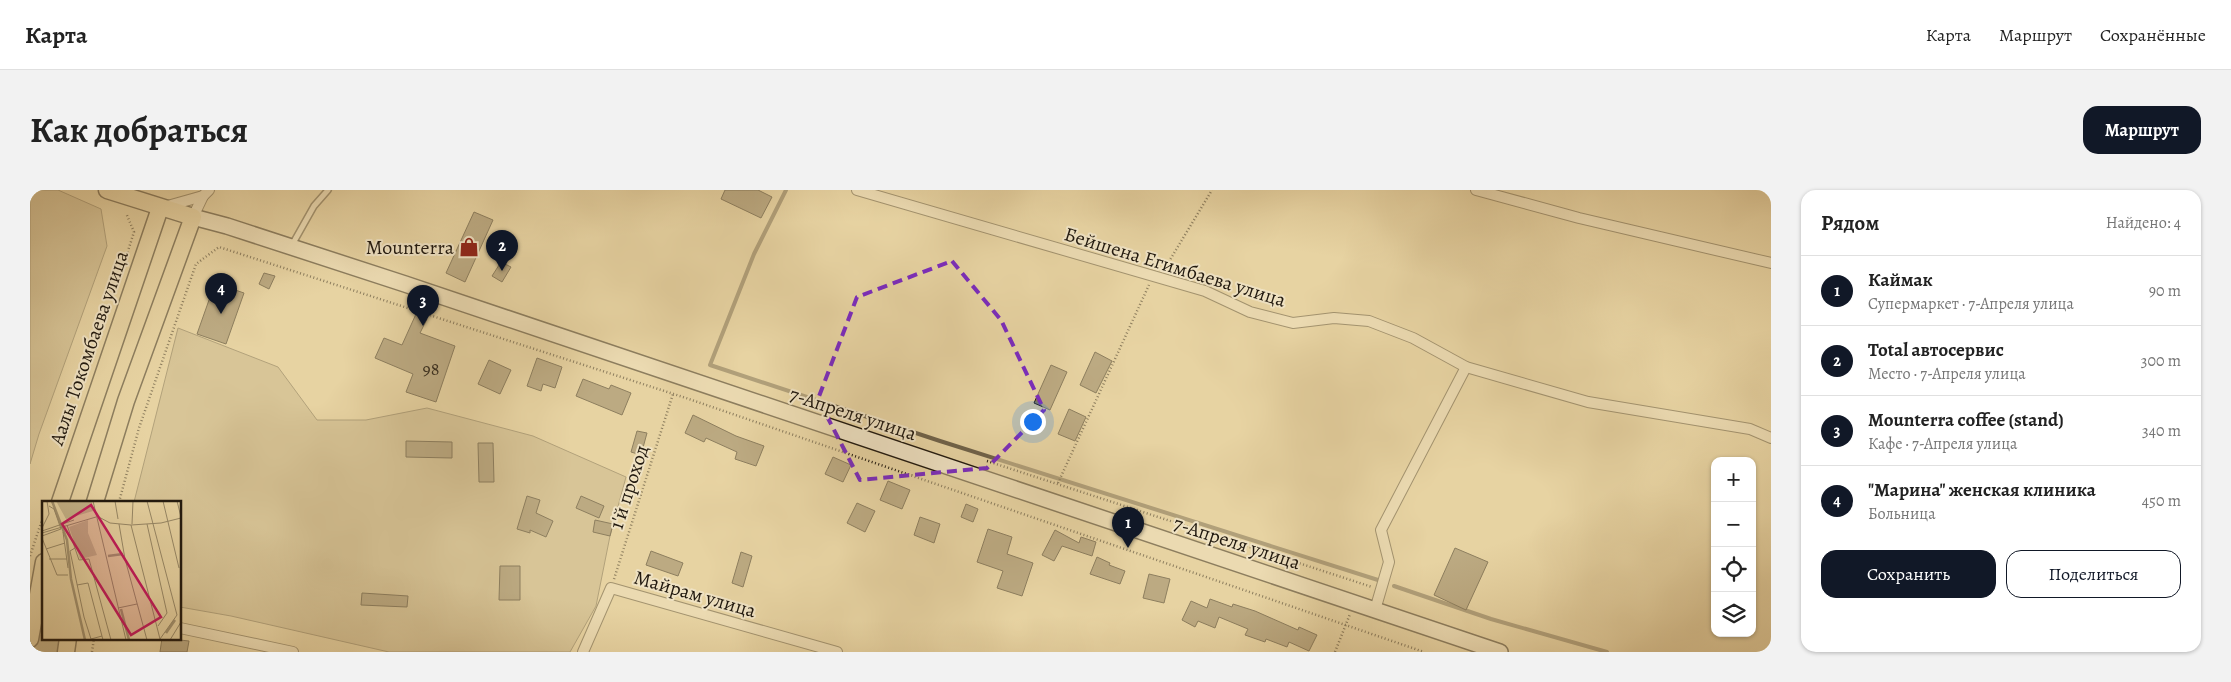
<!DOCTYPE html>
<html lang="ru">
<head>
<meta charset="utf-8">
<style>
	:root { --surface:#fff; --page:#f2f2f2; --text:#222; --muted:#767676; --line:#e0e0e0; --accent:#111827 }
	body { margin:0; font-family:Alegreya,serif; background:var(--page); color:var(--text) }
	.controls { position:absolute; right:15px; bottom:15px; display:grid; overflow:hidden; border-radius:10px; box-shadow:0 1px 4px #0004 }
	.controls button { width:45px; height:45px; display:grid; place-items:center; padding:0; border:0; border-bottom:1px solid var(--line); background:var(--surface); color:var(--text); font:25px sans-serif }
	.you { position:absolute; left:1002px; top:231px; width:18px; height:18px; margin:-12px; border:4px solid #fff; border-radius:50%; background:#1a73e8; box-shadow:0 0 0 8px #1a73e833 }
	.badge { display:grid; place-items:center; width:32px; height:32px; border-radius:50%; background:var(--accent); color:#fff; font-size:16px; font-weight:700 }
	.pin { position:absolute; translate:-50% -41px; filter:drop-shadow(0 1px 2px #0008) }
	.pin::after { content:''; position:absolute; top:26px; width:18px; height:15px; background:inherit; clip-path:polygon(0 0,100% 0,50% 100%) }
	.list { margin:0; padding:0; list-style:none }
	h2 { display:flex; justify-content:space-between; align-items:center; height:65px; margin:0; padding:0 20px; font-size:21px }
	h2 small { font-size:16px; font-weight:400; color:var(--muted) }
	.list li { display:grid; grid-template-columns:32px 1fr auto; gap:15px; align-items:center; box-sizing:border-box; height:70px; padding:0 20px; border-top:1px solid var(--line) }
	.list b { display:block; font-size:19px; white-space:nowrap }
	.list p { margin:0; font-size:16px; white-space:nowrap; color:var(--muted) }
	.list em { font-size:16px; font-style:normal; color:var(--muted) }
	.actions { display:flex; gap:10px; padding:15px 20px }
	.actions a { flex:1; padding:11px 0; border:1px solid var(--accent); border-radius:15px; text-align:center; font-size:18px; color:var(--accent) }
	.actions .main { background:var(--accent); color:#fff }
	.icon { flex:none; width:28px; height:28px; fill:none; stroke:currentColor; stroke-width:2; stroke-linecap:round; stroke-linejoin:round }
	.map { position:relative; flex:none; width:1741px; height:462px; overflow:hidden; border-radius:15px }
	header { display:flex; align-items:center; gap:30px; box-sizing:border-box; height:70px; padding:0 25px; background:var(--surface); border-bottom:1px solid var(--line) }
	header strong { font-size:24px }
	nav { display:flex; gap:28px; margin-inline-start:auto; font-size:18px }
	.intro { display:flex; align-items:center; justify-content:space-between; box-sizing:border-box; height:120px; padding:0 30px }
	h1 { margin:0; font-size:35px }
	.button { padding:12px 22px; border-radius:15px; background:var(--accent); color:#fff; font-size:18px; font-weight:700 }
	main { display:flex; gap:30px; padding:0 30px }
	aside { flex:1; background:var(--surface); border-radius:15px; box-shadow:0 1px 4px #0004 }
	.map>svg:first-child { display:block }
</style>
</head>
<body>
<header>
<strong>Карта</strong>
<nav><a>Карта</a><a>Маршрут</a><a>Сохранённые</a></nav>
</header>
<div class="intro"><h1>Как добраться</h1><a class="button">Маршрут</a></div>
<main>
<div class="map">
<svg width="1741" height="462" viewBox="0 0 1741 462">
	<rect width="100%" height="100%" fill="#e7d3a2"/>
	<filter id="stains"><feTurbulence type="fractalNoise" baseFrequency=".004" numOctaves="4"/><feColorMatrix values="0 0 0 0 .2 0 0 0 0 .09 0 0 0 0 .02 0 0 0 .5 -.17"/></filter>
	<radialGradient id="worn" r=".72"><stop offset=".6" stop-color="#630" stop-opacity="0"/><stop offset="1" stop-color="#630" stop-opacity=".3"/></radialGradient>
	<g fill="#c5b389" stroke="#72664c">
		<polygon points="0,0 28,0 71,19 77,56 9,244 0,274"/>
		<polygon points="148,138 248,177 287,230 336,230 397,218 503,246 596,287 580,346 566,416 540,462 359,462 201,426 150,417 150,312 104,312"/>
	</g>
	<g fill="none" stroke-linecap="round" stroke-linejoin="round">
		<g stroke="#6f6249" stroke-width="4">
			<polyline points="756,0 724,64 680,175 910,251 1348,390"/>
			<polyline points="1364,396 1461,429 1577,462"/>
		</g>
		<polyline stroke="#a39370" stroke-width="22" points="0,454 33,462"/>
	</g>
	<g fill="#87795b" stroke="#20180e">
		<polygon points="695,0 728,0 742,7 731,28 691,9"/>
		<polygon points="444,22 463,30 435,92 416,83"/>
		<polygon points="471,72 481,77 472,92 462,86"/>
		<polygon points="234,83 245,86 239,99 229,94"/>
		<polygon points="185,93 214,103 196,154 167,144"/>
		<polygon points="386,124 397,129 390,143 425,156 406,212 376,202 383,184 345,168 354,148 372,155"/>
		<polygon points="1065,162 1082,171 1066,203 1050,195"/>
		<polygon points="507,168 532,177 525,198 513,194 511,201 497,196"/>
		<polygon points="459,170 481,180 470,204 448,194"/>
		<polygon points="1021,175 1037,182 1020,220 1004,213"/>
		<polygon points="553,189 579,199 581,195 601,203 592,225 546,206"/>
		<polygon points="1039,219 1056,227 1045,251 1028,244"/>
		<polygon points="663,225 706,246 734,256 726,276 705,269 707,262 676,248 674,252 655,243"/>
		<polygon points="607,241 617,243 611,265 601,262"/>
		<polygon points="376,251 422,252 422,268 376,267"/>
		<polygon points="448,253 463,253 464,292 449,292"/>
		<polygon points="803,267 821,275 813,292 795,284"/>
		<polygon points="858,291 880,300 872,319 850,310"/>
		<polygon points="497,306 510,310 506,323 523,331 516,347 500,340 500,343 487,339"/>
		<polygon points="551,306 574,316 569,328 546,318"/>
		<polygon points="827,313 845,321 835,342 817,333"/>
		<polygon points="936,314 948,319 943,332 931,327"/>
		<polygon points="890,327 910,334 904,353 884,345"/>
		<polygon points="565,330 583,334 580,346 563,342"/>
		<polygon points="958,339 982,347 977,364 1003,373 992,406 967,398 973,381 947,372"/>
		<polygon points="1025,340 1049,353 1051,347 1066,352 1062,366 1032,356 1024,371 1012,365"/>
		<polygon points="1425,358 1458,372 1436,420 1404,405"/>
		<polygon points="621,361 653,373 648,386 616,375"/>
		<polygon points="711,362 722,366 713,397 702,393"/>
		<polygon points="1067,367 1080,373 1079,375 1095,381 1090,394 1060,384"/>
		<polygon points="470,376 490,376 490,410 469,410"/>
		<polygon points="1119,384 1140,389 1134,413 1113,408"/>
		<polygon points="332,403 378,406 377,417 331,415"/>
		<polygon points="1180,409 1202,417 1203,414 1225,421 1268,440 1269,437 1287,445 1279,461 1259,452 1257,457 1236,449 1235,452 1215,445 1218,439 1189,427 1185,438 1168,431 1165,437 1152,430 1161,411 1177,418"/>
		<polygon points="132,448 159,451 157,462 130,462"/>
	</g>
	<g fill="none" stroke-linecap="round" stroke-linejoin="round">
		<defs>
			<polyline id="lane" points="262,55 284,16 298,0"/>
			<g id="street">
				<polyline points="827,0 1175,101 1220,122 1263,133 1304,128 1339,131 1383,148 1436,177 1558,212 1720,239 1741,248"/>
				<polyline points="1446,0 1549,28 1741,73"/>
				<polyline points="134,17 173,6 179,0"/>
				<polyline points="163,27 173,6"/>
				<polyline points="1345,420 1359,372 1351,340 1436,177"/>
				<polyline points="150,438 263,462"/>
				<polyline points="553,462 581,398 807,462"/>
			</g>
			<polyline id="secondary" points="163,27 197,36 375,94 1470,462"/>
			<g id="primary">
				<polyline points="30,312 130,18"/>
				<polyline points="65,312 96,211 163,27 77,0"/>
				<polyline points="0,449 14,372"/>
				<polyline points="36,462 38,448"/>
			</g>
		</defs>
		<use href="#lane" stroke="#524733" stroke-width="8"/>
		<use href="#street" stroke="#524733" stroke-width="12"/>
		<use href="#secondary" stroke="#20180e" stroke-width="18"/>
		<use href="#primary" stroke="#20180e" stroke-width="19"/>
		<g stroke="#20180e" stroke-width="2.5" stroke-dasharray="1 2.5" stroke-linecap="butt">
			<polyline points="1135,78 1182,0"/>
			<polyline points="86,99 104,42 96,23"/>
			<polyline points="957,271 1342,397"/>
			<polyline points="1028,293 1119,95"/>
			<polyline points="89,312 109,238 166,74 189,57 656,208 1394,462"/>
			<polyline points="0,366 14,324"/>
			<polyline points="584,389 643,204"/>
			<polyline points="62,462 64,448"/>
			<polyline points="1305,462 1320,424"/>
		</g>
		<use href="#lane" stroke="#efe2c3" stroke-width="5"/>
		<use href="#street" stroke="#efe2c3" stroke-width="10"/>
		<use href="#secondary" stroke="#efe2c3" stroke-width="15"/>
		<use href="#primary" stroke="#e7d3a2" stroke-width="16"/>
	</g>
	<path d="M0 0H1741V462H0ZM922,71L971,130L1014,220L957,278L830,290L788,209L827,107Z" fill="#e7d3a2" fill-opacity=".55" fill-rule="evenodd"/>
	<path fill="none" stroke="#7b2cbf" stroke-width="4" stroke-dasharray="10 6" stroke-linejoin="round" d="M922,71L971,130L1014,220L957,278L830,290L788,209L827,107Z"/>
	<defs>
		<symbol id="shop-bare" viewBox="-9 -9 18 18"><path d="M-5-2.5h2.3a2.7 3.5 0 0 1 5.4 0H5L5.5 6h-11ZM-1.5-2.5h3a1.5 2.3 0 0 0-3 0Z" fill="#8f2418" stroke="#efe2c3" stroke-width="2.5" paint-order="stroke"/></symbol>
	</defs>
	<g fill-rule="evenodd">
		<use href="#shop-bare" x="425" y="43" width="28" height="28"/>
	</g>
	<g text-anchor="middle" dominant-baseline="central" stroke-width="4" stroke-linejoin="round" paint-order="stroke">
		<g font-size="18" fill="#3a3021">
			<text x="401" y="179">98</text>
		</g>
		<g font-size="20" fill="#20180e" stroke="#efe2c3" text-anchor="end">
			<text x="424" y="57">Mounterra</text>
		</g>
		<g font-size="20" fill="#20180e" stroke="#efe2c3">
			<text transform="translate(1145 77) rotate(17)">Бейшена Егимбаева улица</text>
			<text transform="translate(59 158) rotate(-71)">Аалы Токомбаева улица</text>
			<text transform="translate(823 224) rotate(18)">7-Апреля улица</text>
			<text transform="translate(599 297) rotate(-72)">1'й проход</text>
			<text transform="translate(1207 353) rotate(18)">7-Апреля улица</text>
			<text transform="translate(665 404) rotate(16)">Майрам улица</text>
		</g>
	</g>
	<g transform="translate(12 311)">
		<rect width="139" height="139" fill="#e7d3a2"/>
		<path d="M14,0H50L51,10L24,18ZM46,19V32L55,54L38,58L27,26Z" fill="#c5b389"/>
		<path fill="none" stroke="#a39370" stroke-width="2.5" d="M10,0L25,39L29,78L43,139M66,55L81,53M79,108L87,139M124,132L133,119"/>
		<path fill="none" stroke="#978867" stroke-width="1" d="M51,0L84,139M73,0L76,18M105,0L135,114L118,138M121,0L137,67M135,0L139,16M55,15L68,22L89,24L119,22L139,17M77,23L83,58L105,139M90,23L91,0M105,23L125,112L116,125M25,24L37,59L47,58L69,139M89,24L118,138M0,27L7,13L5,0M0,30L32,19M21,31L26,67M0,32L54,16M0,35L19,28L12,8L7,5M0,37L15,74H26M33,47L28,50L42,116L49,138L60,135M4,48L23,42M7,58H25M35,84L46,82L61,139M76,107L95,103M128,139L139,121"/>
		<path fill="#c2185b" fill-opacity="0.15" stroke="#c2185b" stroke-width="2.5" d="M49,4L119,116L89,134L20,23Z"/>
		<rect width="139" height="139" fill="none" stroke="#20180e" stroke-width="2.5"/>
	</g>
	<rect width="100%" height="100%" filter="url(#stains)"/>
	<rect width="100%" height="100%" fill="url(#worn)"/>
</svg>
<div class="controls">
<button>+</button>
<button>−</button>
<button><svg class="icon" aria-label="locate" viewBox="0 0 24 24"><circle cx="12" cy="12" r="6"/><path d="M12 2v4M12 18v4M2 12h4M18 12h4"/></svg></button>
<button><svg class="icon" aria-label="layers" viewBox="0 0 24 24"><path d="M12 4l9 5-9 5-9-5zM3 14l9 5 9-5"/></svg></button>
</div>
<div class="you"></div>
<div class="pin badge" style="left:1098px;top:358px">1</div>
<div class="pin badge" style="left:472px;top:81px">2</div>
<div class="pin badge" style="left:393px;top:136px">3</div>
<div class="pin badge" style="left:191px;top:124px">4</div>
</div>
<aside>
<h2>Рядом<small>Найдено: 4</small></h2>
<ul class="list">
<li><span class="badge">1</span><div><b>Каймак</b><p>Супермаркет · 7-Апреля улица</p></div><em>90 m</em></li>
<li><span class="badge">2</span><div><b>Total автосервис</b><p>Место · 7-Апреля улица</p></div><em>300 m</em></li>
<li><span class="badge">3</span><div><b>Mounterra coffee (stand)</b><p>Кафе · 7-Апреля улица</p></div><em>340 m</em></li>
<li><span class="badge">4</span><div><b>&quot;Марина&quot; женская клиника</b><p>Больница</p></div><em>450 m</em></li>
</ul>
<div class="actions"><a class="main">Сохранить</a><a>Поделиться</a></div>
</aside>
</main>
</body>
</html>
